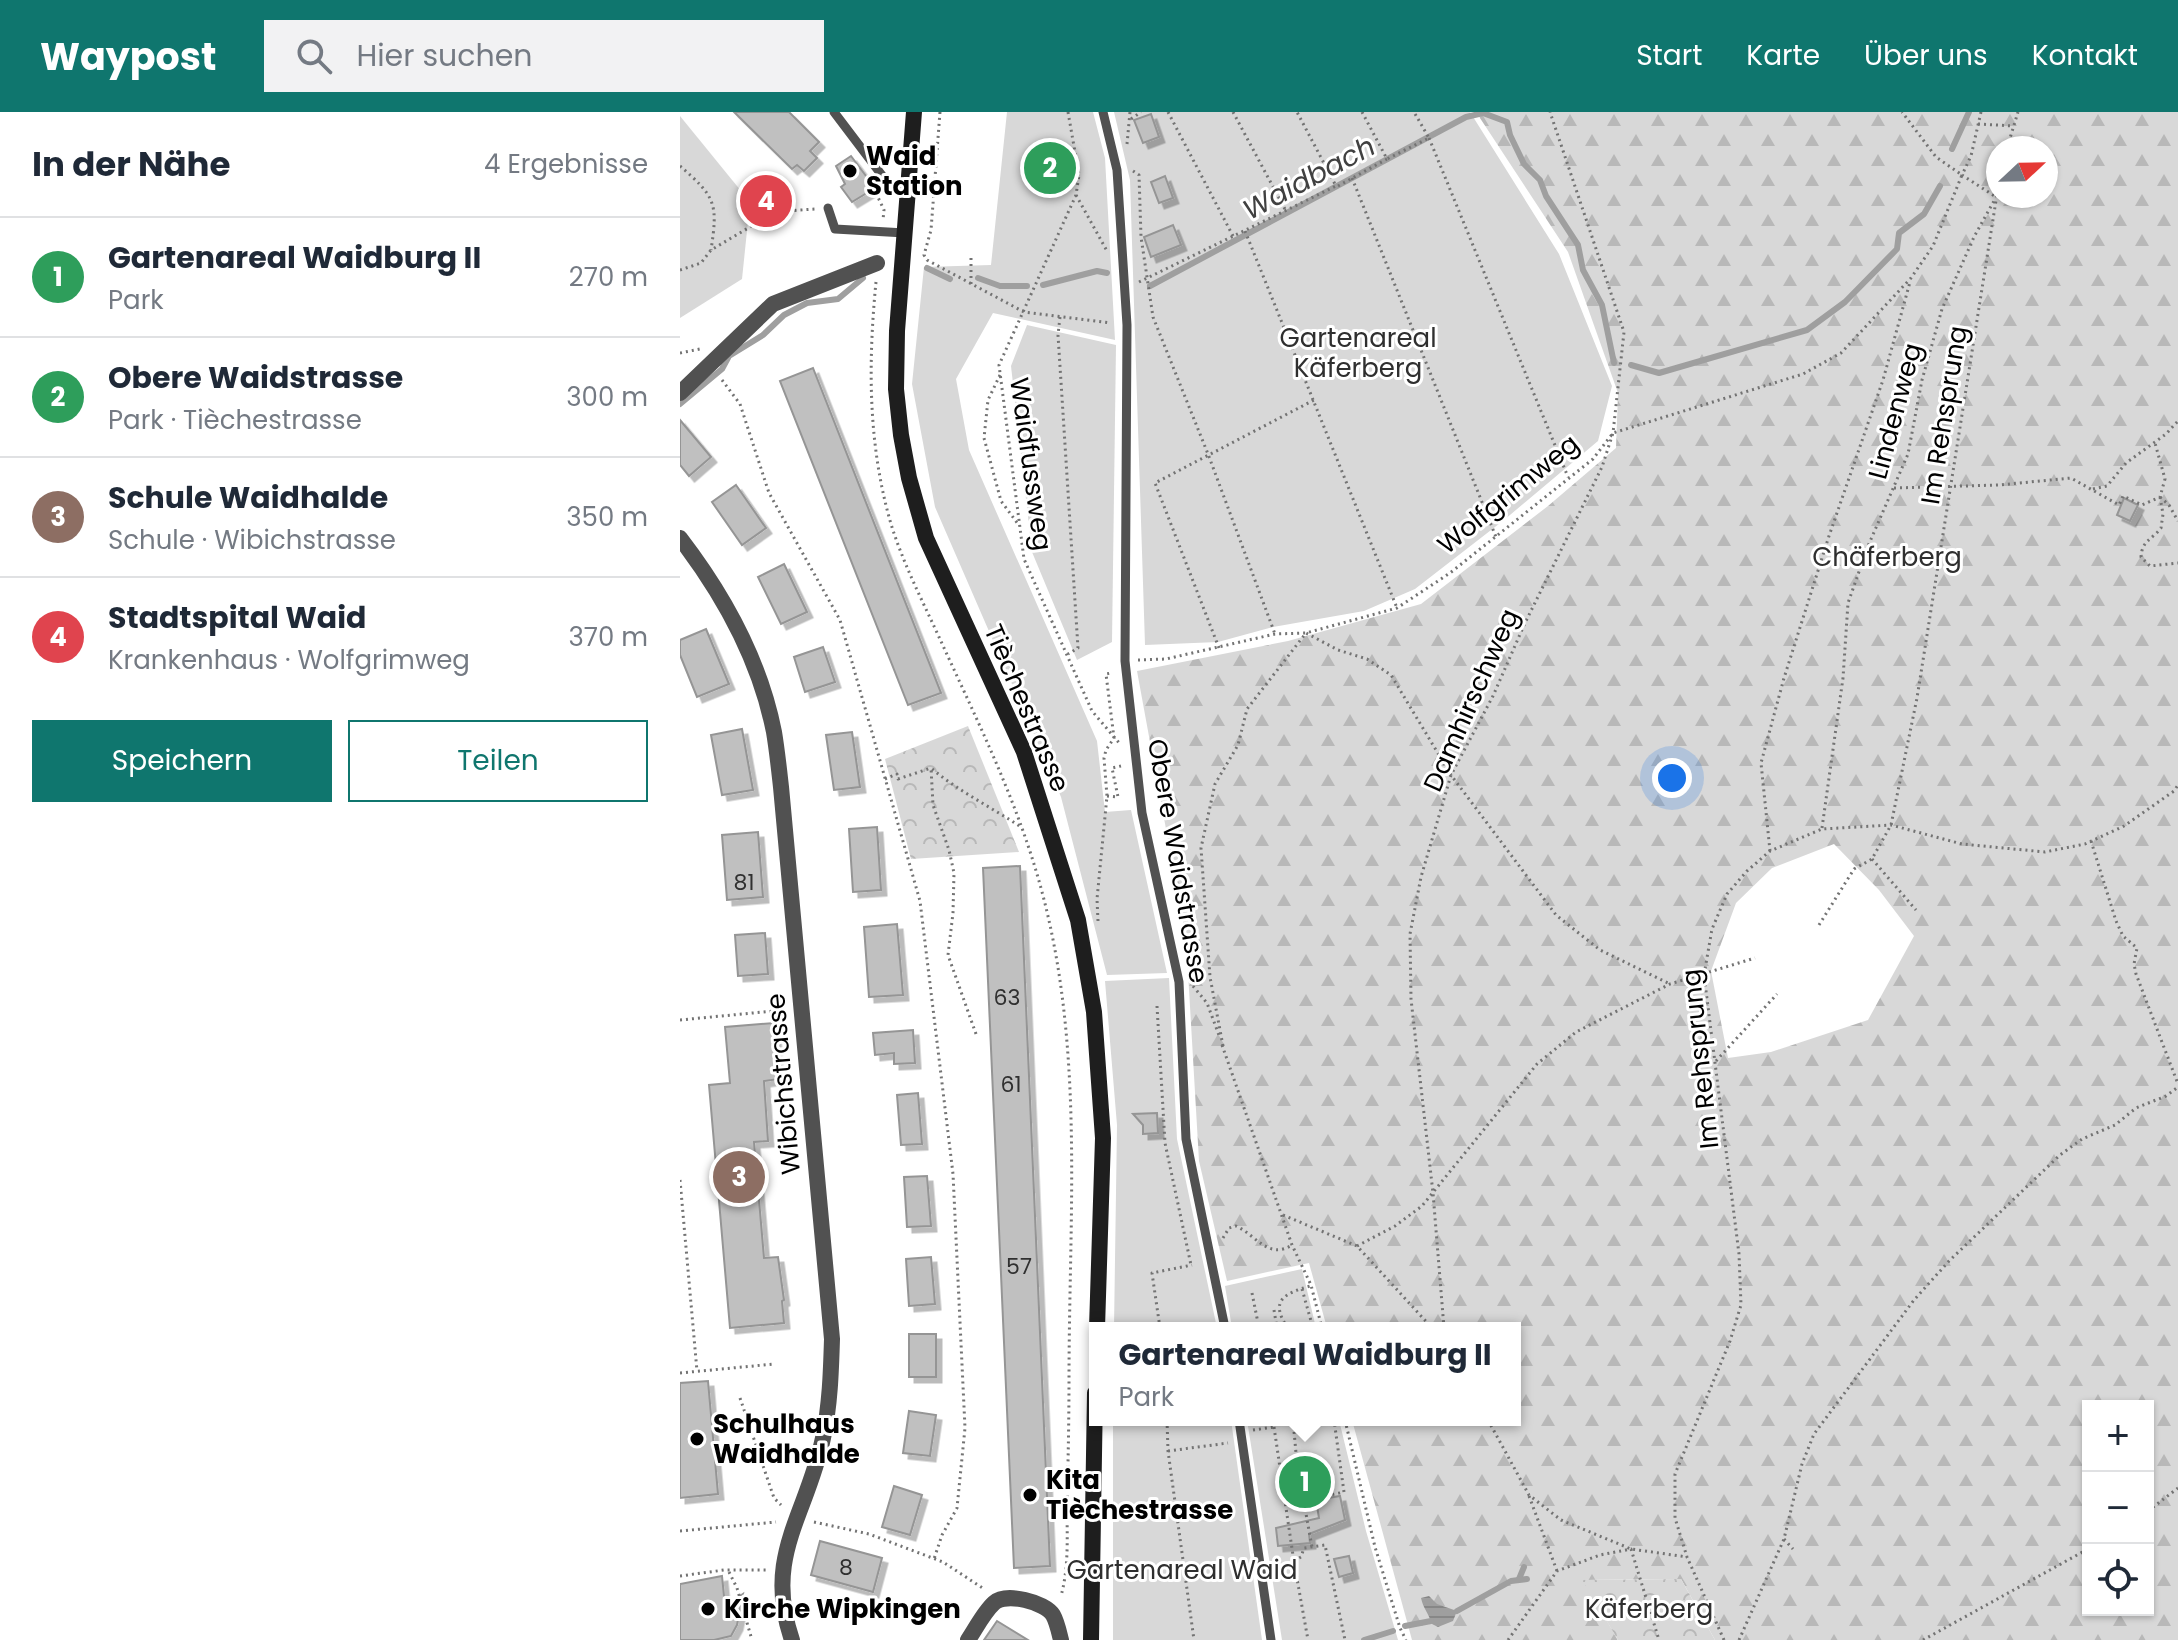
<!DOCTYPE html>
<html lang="de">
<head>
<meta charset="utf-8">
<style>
	:root { --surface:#fff; --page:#f2f2f3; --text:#1f2937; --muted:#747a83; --line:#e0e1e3; --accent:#0f766e }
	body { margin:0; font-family:Poppins,sans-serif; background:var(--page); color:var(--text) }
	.controls { position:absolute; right:24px; bottom:24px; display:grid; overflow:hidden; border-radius:0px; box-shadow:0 2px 6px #0004 }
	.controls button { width:72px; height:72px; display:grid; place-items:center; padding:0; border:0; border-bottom:2px solid var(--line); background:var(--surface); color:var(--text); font:40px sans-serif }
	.compass { position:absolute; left:1306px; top:24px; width:72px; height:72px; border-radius:50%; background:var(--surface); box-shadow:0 2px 6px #0004; rotate:68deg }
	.you { position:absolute; left:992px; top:666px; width:28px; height:28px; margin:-20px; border:6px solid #fff; border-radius:50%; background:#1a73e8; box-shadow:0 0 0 12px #1a73e833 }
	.badge { display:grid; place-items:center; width:52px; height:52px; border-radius:50%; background:var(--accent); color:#fff; font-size:26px; font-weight:700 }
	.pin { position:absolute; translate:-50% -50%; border:4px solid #fff; box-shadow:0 2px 8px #0006 }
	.popup { position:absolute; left:409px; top:1210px; width:432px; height:104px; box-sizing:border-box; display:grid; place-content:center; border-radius:0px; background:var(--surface); filter:drop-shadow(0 2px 6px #0005); font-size:26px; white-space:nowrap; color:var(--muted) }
	.popup b { font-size:30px; color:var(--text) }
	.popup::after { content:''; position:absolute; left:50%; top:100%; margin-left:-16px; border:16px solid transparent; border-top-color:var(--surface) }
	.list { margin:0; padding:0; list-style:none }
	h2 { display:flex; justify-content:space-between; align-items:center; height:104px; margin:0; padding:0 32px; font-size:34px }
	h2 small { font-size:26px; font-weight:400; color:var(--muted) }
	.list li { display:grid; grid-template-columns:52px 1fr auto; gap:24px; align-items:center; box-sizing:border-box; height:120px; padding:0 32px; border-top:2px solid var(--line) }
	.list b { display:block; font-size:30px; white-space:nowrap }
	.list p { margin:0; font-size:26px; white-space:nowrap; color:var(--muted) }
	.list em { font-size:26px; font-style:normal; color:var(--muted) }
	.actions { display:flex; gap:16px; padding:24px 32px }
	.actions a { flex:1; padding:18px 0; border:2px solid var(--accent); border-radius:0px; text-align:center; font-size:28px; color:var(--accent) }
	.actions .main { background:var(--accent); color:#fff }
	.icon { flex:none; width:44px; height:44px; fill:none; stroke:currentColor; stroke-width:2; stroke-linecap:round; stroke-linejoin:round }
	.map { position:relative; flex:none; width:1498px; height:1528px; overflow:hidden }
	header { display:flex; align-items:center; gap:48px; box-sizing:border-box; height:112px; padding:0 40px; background:var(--accent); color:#fff }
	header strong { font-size:38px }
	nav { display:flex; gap:44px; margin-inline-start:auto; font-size:28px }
	.search { width:560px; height:72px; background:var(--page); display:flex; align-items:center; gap:20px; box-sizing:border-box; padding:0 28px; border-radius:0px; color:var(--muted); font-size:30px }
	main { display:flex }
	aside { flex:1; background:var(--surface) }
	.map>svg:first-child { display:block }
</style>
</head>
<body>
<header>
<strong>Waypost</strong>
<div class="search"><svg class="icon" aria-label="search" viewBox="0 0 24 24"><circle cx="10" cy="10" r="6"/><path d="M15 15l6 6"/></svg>Hier suchen</div>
<nav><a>Start</a><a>Karte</a><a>Über uns</a><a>Kontakt</a></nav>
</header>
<main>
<aside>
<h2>In der Nähe<small>4 Ergebnisse</small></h2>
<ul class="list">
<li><span class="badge" style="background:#2e9e5b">1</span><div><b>Gartenareal Waidburg II</b><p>Park</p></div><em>270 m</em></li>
<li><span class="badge" style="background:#2e9e5b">2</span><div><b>Obere Waidstrasse</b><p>Park · Tièchestrasse</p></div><em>300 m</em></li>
<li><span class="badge" style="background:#8d6e63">3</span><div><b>Schule Waidhalde</b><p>Schule · Wibichstrasse</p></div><em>350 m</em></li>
<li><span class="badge" style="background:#e0444e">4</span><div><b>Stadtspital Waid</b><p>Krankenhaus · Wolfgrimweg</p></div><em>370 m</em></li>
</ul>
<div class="actions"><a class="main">Speichern</a><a>Teilen</a></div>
</aside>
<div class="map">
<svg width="1498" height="1528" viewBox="0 0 1498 1528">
	<defs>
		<pattern id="forest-firs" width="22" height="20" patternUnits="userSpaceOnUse" patternTransform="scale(2)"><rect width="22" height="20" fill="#d8d8d8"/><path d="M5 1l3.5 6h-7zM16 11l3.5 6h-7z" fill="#b8b8b8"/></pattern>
		<pattern id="park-crowns" width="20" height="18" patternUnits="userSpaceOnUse" patternTransform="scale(2)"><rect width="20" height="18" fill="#d8d8d8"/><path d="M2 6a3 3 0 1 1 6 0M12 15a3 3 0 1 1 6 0" fill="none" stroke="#b8b8b8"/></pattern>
		<pattern id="water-rules" width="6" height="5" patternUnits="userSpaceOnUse" patternTransform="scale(2)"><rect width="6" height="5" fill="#9f9f9f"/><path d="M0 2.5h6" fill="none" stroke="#878787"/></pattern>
		<filter id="shadow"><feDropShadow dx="5.5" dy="5.5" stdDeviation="0" flood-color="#0004"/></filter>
	</defs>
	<rect width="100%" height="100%" fill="#fff"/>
	<g fill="#d8d8d8">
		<polygon points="327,0 413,0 425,46 435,228 313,201 276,267 289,338 417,629 425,700 451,698 487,861 427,863 381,685 255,395 232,272 244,155 311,153"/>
		<polygon points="434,0 790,0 879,142 932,274 918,329 824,408 735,477 684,499 593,515 538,530 465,533 450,68"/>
		<polygon points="0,4 70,90 62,167 0,206"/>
		<polygon points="347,213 436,233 432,530 397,548 352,440 331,254"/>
		<polygon points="489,866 497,1027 537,1216 434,1216 437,1013 425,869"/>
		<polygon points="622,1157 636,1216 552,1216 545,1174"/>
		<polygon points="433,1308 551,1308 582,1528 433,1528"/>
		<polygon points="567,1308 659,1308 686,1419 718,1528 602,1528"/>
	</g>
	<path fill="url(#forest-firs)" fill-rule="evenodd" d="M796,0H1498V1528H1035L1001,1467L903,1468L938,1528H732L672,1308H835V1216H647L629,1151L547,1169L519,1049L506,826L457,559L608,529L741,492L868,394L936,336L938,281L888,140ZM1318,36H1366V84H1318ZM1154,732L1199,778L1234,824L1188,908L1091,940L1048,946L1031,859L1056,791L1092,756ZM1408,1294H1468V1498H1408Z"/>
	<g fill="url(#park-crowns)">
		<polygon points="288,614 339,740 231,747 205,647"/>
		<polygon points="1001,1467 1035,1528 938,1528 902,1468"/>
	</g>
	<path fill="url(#water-rules)" d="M749,1484L757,1492L777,1499L773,1509L758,1515L752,1512C749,1502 743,1496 741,1486Z"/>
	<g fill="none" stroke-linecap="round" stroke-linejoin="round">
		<g stroke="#9f9f9f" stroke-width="6">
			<polyline points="1272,37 1289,0"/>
			<polyline points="247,156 270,167"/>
			<polyline points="298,166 320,174 347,174"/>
			<polyline points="363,173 417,159 427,161"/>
			<polyline points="470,174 786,5 803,1 827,10 830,23 844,52 860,68 866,84 898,133 903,158 922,193 934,251"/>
			<polyline points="951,253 979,261 1127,218 1165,190 1217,137 1219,121 1244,102 1260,74"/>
			<polyline points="0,292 42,257 49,244 83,223 104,203 127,191 158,187 183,166"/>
			<polyline points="839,1467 844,1455"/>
			<polyline points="777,1499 831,1469 847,1467"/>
			<polyline points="725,1514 751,1509"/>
			<polyline points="684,1528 713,1519"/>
		</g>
	</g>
	<g fill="#c0c0c0" stroke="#959595" stroke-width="2" filter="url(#shadow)">
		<polygon points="54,0 109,0 139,30 130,39 137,46 124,59 117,53 112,57"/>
		<polygon points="471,2 479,25 463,31 454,8"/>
		<polygon points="171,44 195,76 172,90 161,75 165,72 156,54"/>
		<polygon points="485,64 493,86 479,91 471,70"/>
		<polygon points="493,113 501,133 471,145 464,125"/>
		<polygon points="133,256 261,581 228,593 100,269"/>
		<polygon points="0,308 31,345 9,364 0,353"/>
		<polygon points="56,373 86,416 62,433 32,390"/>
		<polygon points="1444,386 1458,393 1450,409 1437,403"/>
		<polygon points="104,452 127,500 101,512 78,465"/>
		<polygon points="26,517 49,572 17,585 0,543 0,528"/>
		<polygon points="143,535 155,570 125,580 114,545"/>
		<polygon points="62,617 73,678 42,683 31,623"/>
		<polygon points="172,620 180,675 154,678 146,623"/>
		<polygon points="197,715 201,778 173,780 169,717"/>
		<polygon points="78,720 83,785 47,788 42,723"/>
		<polygon points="340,754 370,1454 334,1456 303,756"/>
		<polygon points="217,812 223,883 189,885 184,815"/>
		<polygon points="85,821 88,862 58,864 55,823"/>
		<polygon points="94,911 99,967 84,969 88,1029 74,1030 84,1146 98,1145 104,1188 102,1189 104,1211 50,1216 29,973 50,971 45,915"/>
		<polygon points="233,918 235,951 214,952 214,941 195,943 193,921"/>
		<polygon points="238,981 242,1032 221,1033 217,983"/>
		<polygon points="477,1001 478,1021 463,1022 463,1013 453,1002"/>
		<polygon points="247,1064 251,1114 227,1115 224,1065"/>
		<polygon points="251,1145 255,1192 229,1194 226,1147"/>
		<rect x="229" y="1222" width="27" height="43"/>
		<polygon points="28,1269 38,1382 0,1386 0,1271"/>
		<polygon points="229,1299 256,1303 250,1344 223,1341"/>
		<polygon points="214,1374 242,1383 230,1423 202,1415"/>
		<polygon points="660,1384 665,1408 629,1422 630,1431 598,1434 596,1416 639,1406 636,1388"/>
		<polygon points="140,1429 202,1446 193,1480 131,1463"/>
		<polygon points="669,1444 673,1461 659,1465 654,1447"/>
		<polygon points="42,1464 45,1494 63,1482 57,1513 51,1524 34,1528 0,1528 0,1472"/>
		<polygon points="317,1509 348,1528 304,1528"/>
	</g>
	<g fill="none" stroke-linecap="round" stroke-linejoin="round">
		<g stroke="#737373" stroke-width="3" stroke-dasharray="2 4" stroke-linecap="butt">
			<polyline points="260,0 251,118 244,143 247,148 344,200 431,211"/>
			<polyline points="388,0 399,63 396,83 319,253 344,447 412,599 440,632"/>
			<polyline points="488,0 553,124"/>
			<polyline points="553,0 606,99"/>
			<polyline points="682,0 707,47 749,26 734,0"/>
			<polyline points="1301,0 1291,44 1282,63 1316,85"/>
			<polyline points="451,7 461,0"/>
			<polyline points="1298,12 1334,14"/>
			<polyline points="749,26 888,365"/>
			<polyline points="447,32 450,0"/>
			<polyline points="1327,36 1338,0"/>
			<path d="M0,54C36,85 38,92 31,138"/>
			<polyline points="453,59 459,63 461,125 473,205 528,342 595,522"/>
			<polyline points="672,66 816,425"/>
			<polyline points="658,74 707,47"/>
			<polyline points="196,81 204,98 203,108"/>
			<polyline points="396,83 427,139"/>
			<polyline points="565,119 717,496"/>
			<polyline points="0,158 21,151 31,138 85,106 105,99 136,97"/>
			<path d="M196,170C188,252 188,333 211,412C223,451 242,488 259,525C295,604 335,684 359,769C405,931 389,1101 389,1267C389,1310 388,1353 387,1396C387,1425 389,1455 381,1484"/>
			<polyline points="459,170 656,74 617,0"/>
			<polyline points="291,172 291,142"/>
			<polyline points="380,205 378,223 398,536 388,542"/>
			<polyline points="0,241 20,237"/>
			<polyline points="320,263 308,288 304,326 321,389 338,412"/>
			<polyline points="42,268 60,292 89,381 160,508 240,789 273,1062 285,1316 277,1396 262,1423 254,1447"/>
			<polyline points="1214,376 1319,373 1391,366 1439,393 1443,384 1462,393 1480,385 1485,367 1475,331"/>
			<polyline points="1413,377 1427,374 1446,351 1486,322 1498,309"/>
			<path d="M1480,385L1483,402L1481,416C1472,428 1462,428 1461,445L1470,454L1498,451"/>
			<polyline points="1480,385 1489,393 1498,409"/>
			<polyline points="539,536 475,371 634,288"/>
			<polyline points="458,548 486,547 595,522 626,521 717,496 770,461 913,347 933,321 1123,262 1161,241 1231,166 1253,134 1282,63 1256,45 1222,0"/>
			<polyline points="205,667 217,662 218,667 251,656"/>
			<polyline points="427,684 438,685 432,656 441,654"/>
			<polyline points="1142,716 1163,566 1168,491 1188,434 1228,342 1242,268 1262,197 1294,125 1314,89"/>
			<polyline points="1411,729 1436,809 1443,824 1457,836 1454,852 1456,862 1498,972"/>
			<polyline points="1090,739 1081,651 1104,566 1149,424 1203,268 1230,170"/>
			<polyline points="1192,747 1236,798"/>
			<polyline points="418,809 417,787 427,684 424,646 426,638 434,626 426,562 431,561"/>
			<polyline points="1139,813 1174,757 1192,747 1211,713 1237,586 1318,76"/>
			<polyline points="513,874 527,891 540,926"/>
			<polyline points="477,894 485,1031 511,1153"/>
			<polyline points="0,908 104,898"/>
			<path d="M296,922L268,843L273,801L274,761L269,738L253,693L251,656C278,679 311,695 341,715"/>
			<polyline points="542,933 612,1133 631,1173 642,1216"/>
			<polyline points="543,934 530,865 521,736 535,672 558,633 567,597 626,521 658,538 687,547 711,563 771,663 876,803 920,838 990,872"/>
			<polyline points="1036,949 1097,882"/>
			<polyline points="0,1068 17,1259"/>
			<polyline points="603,1103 677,1134 752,1216"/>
			<path d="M543,1126L549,1116L556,1114C576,1123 588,1148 612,1133"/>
			<polyline points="677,1134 715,1114 742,1094 857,952 896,920 990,872 1075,846"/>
			<polyline points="622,1177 633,1216"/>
			<polyline points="572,1181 579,1216"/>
			<polyline points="594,1198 597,1216"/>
			<polyline points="480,1216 472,1161 512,1153"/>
			<path d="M608,1216C588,1188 606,1181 630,1174"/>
			<polyline points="764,1216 753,1081 731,887 730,822 741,765 771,663 813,584 845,511 922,355 933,321 944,220 870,0"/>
			<polyline points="0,1261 94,1252"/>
			<polyline points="60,1286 94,1386 101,1393"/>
			<polyline points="487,1308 488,1339 514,1528"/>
			<polyline points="613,1308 617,1352 632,1435"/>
			<polyline points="665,1308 695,1435 720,1516 726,1528"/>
			<polyline points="808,1308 849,1383 881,1408 951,1437 1007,1445"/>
			<polyline points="594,1315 614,1450 628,1528"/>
			<polyline points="573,1318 594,1315 593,1308"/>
			<polyline points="488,1339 548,1331"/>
			<polyline points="849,1384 877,1459"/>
			<polyline points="623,1389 664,1380 654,1308"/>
			<polyline points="1468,1399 1498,1376"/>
			<polyline points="134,1410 189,1422 263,1450 304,1477"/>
			<polyline points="0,1419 96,1410"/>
			<polyline points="1104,1427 1113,1437"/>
			<polyline points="614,1449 621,1445 624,1436 645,1433 665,1528"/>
			<polyline points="49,1460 57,1476 72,1528"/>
			<polyline points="0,1464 44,1458 88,1458"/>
			<polyline points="828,1528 877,1459 920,1443 951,1437 979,1528"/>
			<polyline points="1044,1528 1007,1445 995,1406 995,1362 1050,1229 1061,1193 1059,1142 1024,863 1032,817 1047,782 1067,759 1090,739 1142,717 1211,713 1282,732 1365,740 1405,732 1444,714 1494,679 1498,673"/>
			<polyline points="1059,1528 1104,1427 1122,1352 1134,1322 1234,1188 1269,1149 1380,1043 1402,1027 1435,1013 1456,996 1486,984 1498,975"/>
			<polyline points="1243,1528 1408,1437"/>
		</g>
		<g stroke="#515151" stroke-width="9">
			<polyline points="154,0 210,74 228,79"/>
			<polyline points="423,0 437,58 447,213 445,549 462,701 499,870 506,1027 545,1216"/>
			<polyline points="148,96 155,117 225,121"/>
			<polyline points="559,1308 591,1528"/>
		</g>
		<g stroke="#515151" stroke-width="16">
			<polyline points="0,281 93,192 197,151"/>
			<path d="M0,426C43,482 80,549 94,620C97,638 99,657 101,675L152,1227C151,1260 150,1293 143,1326C127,1403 83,1444 112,1528"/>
			<path d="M288,1528C296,1516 304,1500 314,1491C326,1480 365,1490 373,1503C377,1510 379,1520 381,1528"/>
		</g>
		<g stroke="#1e1e1e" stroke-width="16">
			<polyline points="234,0 217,219 216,277 221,323 229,366 246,426 344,640 398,808 414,900 423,1026 417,1216"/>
			<polyline points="411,1528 415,1281"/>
		</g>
	</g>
	<g fill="#000" stroke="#fff" stroke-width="3">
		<circle cx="170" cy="59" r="8"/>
		<circle cx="17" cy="1327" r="8"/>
		<circle cx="350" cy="1383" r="8"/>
		<circle cx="28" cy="1497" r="8"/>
	</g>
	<g text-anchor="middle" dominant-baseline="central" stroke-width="6" stroke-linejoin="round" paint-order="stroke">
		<g font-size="22" fill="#303030">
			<text x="64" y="770">81</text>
			<text x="327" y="885">63</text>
			<text x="331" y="972">61</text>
			<text x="339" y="1154">57</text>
			<text x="166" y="1455">8</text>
		</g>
		<g font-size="26" font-weight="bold" fill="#000" stroke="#fff" text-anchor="start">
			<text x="186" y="44">Waid<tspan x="186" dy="30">Station</tspan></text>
			<text x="33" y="1312">Schulhaus<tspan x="33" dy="30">Waidhalde</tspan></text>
			<text x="366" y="1368">Kita<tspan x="366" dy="30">Tièchestrasse</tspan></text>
			<text x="44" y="1497">Kirche Wipkingen</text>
		</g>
		<g font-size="26" fill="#2f2f2f" stroke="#fff">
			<text x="678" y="226">Gartenareal<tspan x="678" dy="30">Käferberg</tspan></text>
			<text x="1207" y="445">Chäferberg</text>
			<text x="502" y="1458">Gartenareal Waid</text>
			<text x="969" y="1497">Käferberg</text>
		</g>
		<g font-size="26" fill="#000" stroke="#fff">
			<text transform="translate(1215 299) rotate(-75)">Lindenweg</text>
			<text transform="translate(1264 303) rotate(-81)">Im Rehsprung</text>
			<text transform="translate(351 352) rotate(82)">Waidfussweg</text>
			<text transform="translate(828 382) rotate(-39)">Wolfgrimweg</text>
			<text transform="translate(791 588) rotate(-66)">Damhirschweg</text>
			<text transform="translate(347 596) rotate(67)">Tièchestrasse</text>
			<text transform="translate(498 749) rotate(80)">Obere Waidstrasse</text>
			<text transform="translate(1020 947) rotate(-96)">Im Rehsprung</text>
			<text transform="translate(103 972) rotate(-95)">Wibichstrasse</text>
		</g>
		<g font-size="28" font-style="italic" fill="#404040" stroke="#fff">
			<text transform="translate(629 66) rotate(-28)">Waidbach</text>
		</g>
	</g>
</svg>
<div class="controls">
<button>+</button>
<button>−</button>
<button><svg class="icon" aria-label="locate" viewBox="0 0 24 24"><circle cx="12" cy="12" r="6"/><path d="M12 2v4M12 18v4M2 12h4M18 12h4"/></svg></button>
</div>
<svg class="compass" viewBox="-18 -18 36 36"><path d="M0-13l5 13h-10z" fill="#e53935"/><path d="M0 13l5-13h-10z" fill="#747a83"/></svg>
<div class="you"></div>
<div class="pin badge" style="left:625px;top:1370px;background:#2e9e5b">1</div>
<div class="popup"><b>Gartenareal Waidburg II</b>Park</div>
<div class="pin badge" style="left:370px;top:56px;background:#2e9e5b">2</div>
<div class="pin badge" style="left:59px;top:1065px;background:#8d6e63">3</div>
<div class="pin badge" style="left:86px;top:89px;background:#e0444e">4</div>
</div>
</main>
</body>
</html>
